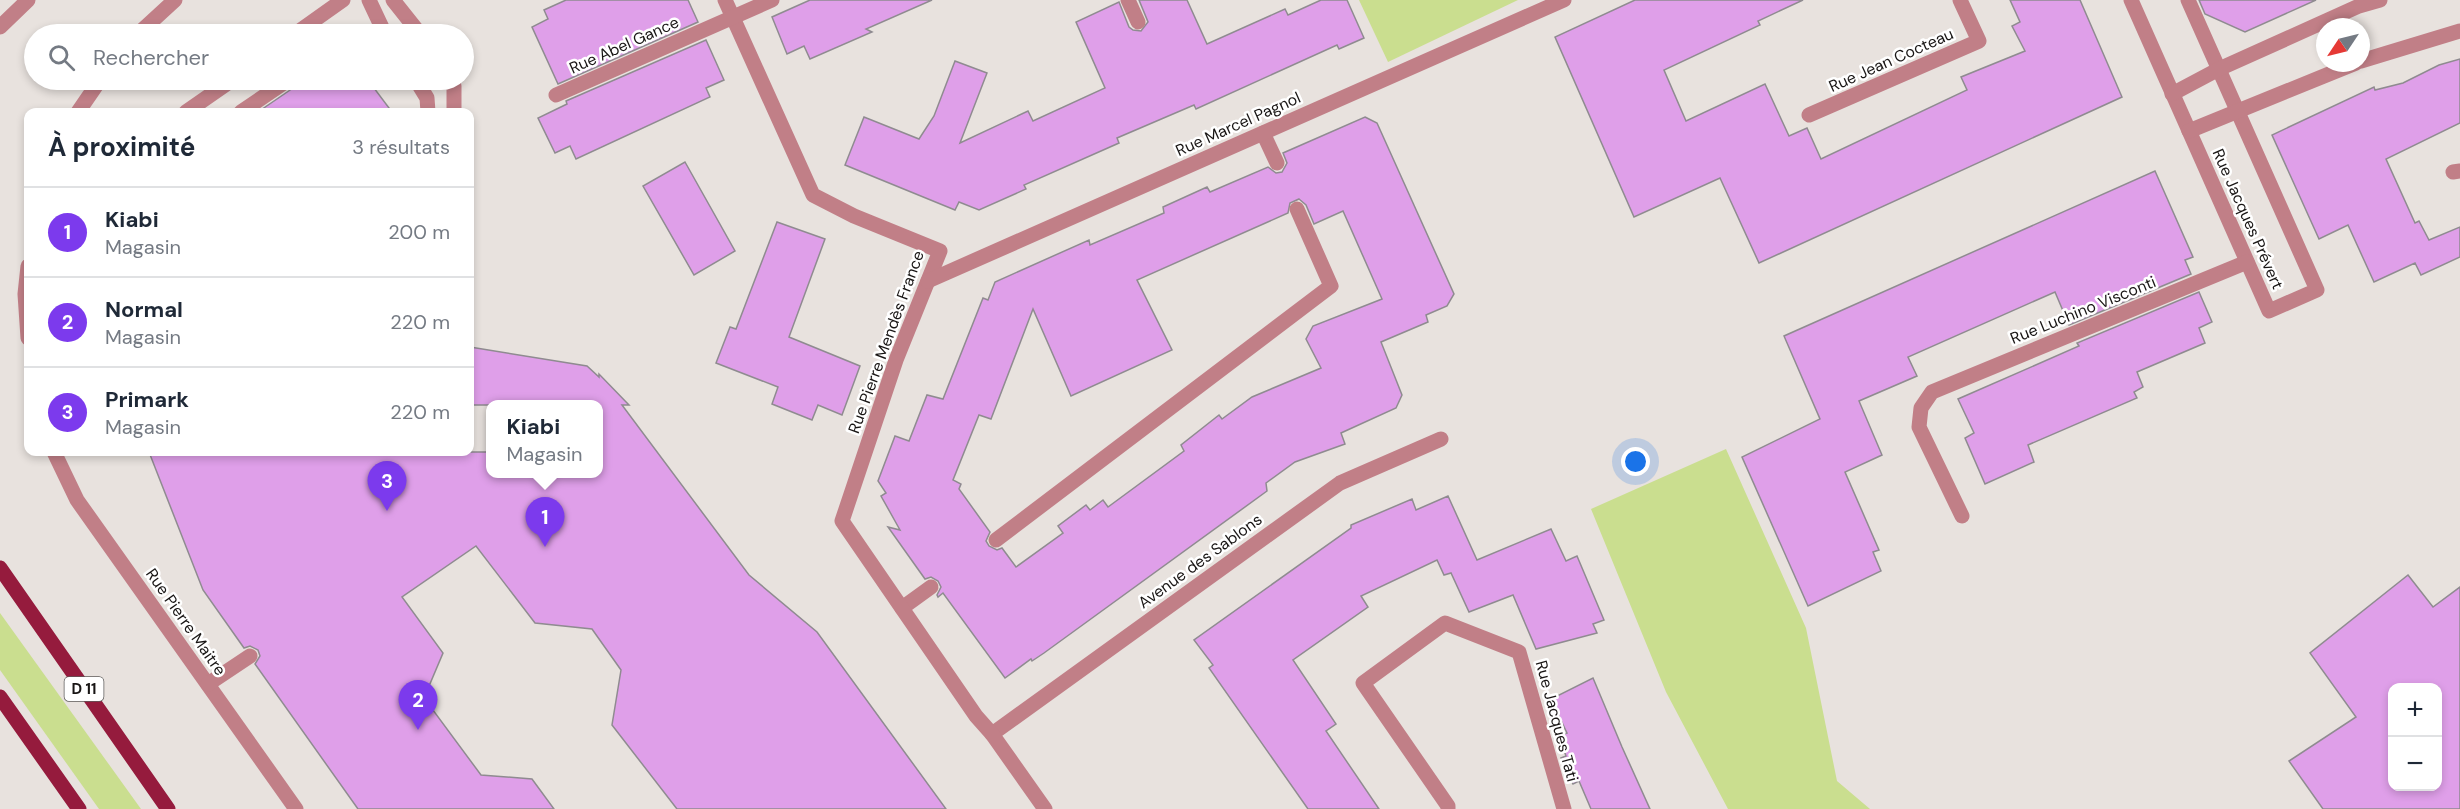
<!DOCTYPE html>
<html lang="fr">
<head>
<meta charset="utf-8">
<style>
	:root { --surface:#fff; --page:#f6f6f7; --text:#1f2937; --muted:#747a83; --line:#e0e1e3; --accent:#7c3aed }
	body { margin:0; font-family:"DM Sans",sans-serif; background:var(--page); color:var(--text) }
	.controls { position:absolute; right:18px; bottom:18px; display:grid; overflow:hidden; border-radius:12px; box-shadow:0 3px 9px #0003 }
	.controls button { width:54px; height:54px; display:grid; place-items:center; padding:0; border:0; border-bottom:2px solid var(--line); background:var(--surface); color:var(--text); font:30px sans-serif }
	.compass { position:absolute; left:2316px; top:18px; width:54px; height:54px; border-radius:50%; background:var(--surface); box-shadow:0 3px 9px #0003; rotate:235deg }
	.you { position:absolute; left:1636px; top:462px; width:21px; height:21px; margin:-15px; border:4px solid #fff; border-radius:50%; background:#1a73e8; box-shadow:0 0 0 9px #1a73e833 }
	.badge { display:grid; place-items:center; width:39px; height:39px; border-radius:50%; background:var(--accent); color:#fff; font-size:20px; font-weight:700 }
	.pin { position:absolute; translate:-50% -50px; filter:drop-shadow(0 2px 3px #0008) }
	.pin::after { content:''; position:absolute; top:32px; width:21px; height:18px; background:inherit; clip-path:polygon(0 0,100% 0,50% 100%) }
	.popup { position:absolute; left:486px; top:400px; width:117px; height:78px; box-sizing:border-box; display:grid; place-content:center; border-radius:12px; background:var(--surface); filter:drop-shadow(0 2px 4px #0005); font-size:20px; white-space:nowrap; color:var(--muted) }
	.popup b { font-size:22px; color:var(--text) }
	.popup::after { content:''; position:absolute; left:50%; top:100%; margin-left:-12px; border:12px solid transparent; border-top-color:var(--surface) }
	.list { margin:0; padding:0; list-style:none }
	h2 { display:flex; justify-content:space-between; align-items:center; height:78px; margin:0; padding:0 24px; font-size:26px }
	h2 small { font-size:20px; font-weight:400; color:var(--muted) }
	.list li { display:grid; grid-template-columns:39px 1fr auto; gap:18px; align-items:center; box-sizing:border-box; height:90px; padding:0 24px; border-top:2px solid var(--line) }
	.list b { display:block; font-size:22px; white-space:nowrap }
	.list p { margin:0; font-size:20px; white-space:nowrap; color:var(--muted) }
	.list em { font-size:20px; font-style:normal; color:var(--muted) }
	.icon { flex:none; width:33px; height:33px; fill:none; stroke:currentColor; stroke-width:2; stroke-linecap:round; stroke-linejoin:round }
	.map { position:relative; flex:none; width:2460px; height:809px; overflow:hidden }
	.search { position:absolute; background:var(--surface); box-shadow:0 3px 9px #0003; left:24px; top:24px; width:450px; height:66px; display:flex; align-items:center; gap:15px; box-sizing:border-box; padding:0 21px; border-radius:33px; color:var(--muted); font-size:22px }
	.panel { position:absolute; background:var(--surface); box-shadow:0 3px 9px #0003; left:24px; top:108px; width:450px; height:348px; border-radius:12px }
	.map>svg:first-child { display:block }
</style>
</head>
<body>
<div class="map">
<svg width="2460" height="809" viewBox="0 0 2460 809">
	<rect width="100%" height="100%" fill="#e8e2de"/>
	<g fill="#cade8f">
		<polygon points="1359,0 1518,0 1388,62"/>
		<polygon points="1726,449 1806,628 1837,781 1870,809 1728,809 1666,692 1591,509"/>
		<polygon points="0,613 141,809 99,809 0,670"/>
	</g>
	<g fill="#df9fe9" stroke="#8f8b90" stroke-width="1.5" fill-rule="evenodd">
		<polygon points="566,0 688,0 698,22 558,84 532,27 548,19 544,10"/>
		<polygon points="810,0 932,0 866,29 872,32 810,59 804,46 787,54 772,17"/>
		<polygon points="1139,0 1187,0 1207,44 1285,9 1288,15 1321,0 1347,0 1364,38 1339,49 1337,45 1196,109 1194,105 1117,138 1119,143 1024,185 1026,189 979,210 959,202 955,210 845,165 864,117 919,139 934,116 955,61 987,73 960,143 1028,111 1033,121 1105,88 1076,22 1119,2 1129,27 1133,30 1141,31 1148,22"/>
		<polygon points="1635,0 1803,0 1758,21 1760,25 1664,70 1686,121 1765,84 1789,136 1807,128 1821,159 1967,90 1961,77 2025,51 2012,26 2020,22 2010,0 2080,0 2122,97 1759,263 1720,178 1634,217 1555,37"/>
		<polygon points="2199,0 2316,0 2245,32 2205,14"/>
		<polygon points="706,40 724,80 706,88 710,97 576,159 570,146 555,153 538,118 567,104 566,101"/>
		<polygon points="2460,59 2460,123 2386,159 2415,223 2419,221 2429,240 2460,227 2460,257 2421,275 2415,263 2374,282 2348,225 2319,239 2272,135 2374,87 2375,90 2403,83 2439,65"/>
		<polygon points="299,80 368,80 392,112 258,112 293,88"/>
		<path d="M1365,117L1377,123L1454,294L1447,306L1426,315L1428,322L1381,342L1402,395L1396,408L1341,433L1345,444L1295,462L1266,483L1267,491L1044,653L1032,661L1031,659L1005,678L943,593L938,597L937,595L941,587L938,581L931,577L925,579L888,527L900,530L881,496L886,493L878,481L895,436L909,441L927,395L943,399L983,298L988,300L995,282L1089,240L1090,245L1164,213L1163,207L1207,187L1210,192L1268,167L1276,173L1282,172L1287,163L1283,153ZM1299,199L1306,205L1314,224L1343,211L1382,299L1313,326L1306,339L1321,368L1252,397L1222,419L1219,415L1181,445L1184,451L1108,507L1103,500L1090,510L1086,505L1058,526L1063,533L1016,567L1002,548L997,550L989,546L986,541L990,532L959,489L961,484L953,480L979,415L991,419L1033,309L1071,396L1172,350L1137,280L1288,213L1290,203Z"/>
		<polygon points="685,162 735,251 694,275 643,186"/>
		<polygon points="2155,171 2193,257 2185,260 2191,274 2069,325 2055,292 1908,357 1917,376 1859,401 1882,455 1845,472 1879,550 1873,552 1881,571 1808,606 1742,457 1820,419 1784,336"/>
		<polygon points="777,222 825,239 789,337 860,366 842,415 818,405 812,420 772,404 778,387 716,363 730,327 736,329"/>
		<polygon points="2199,292 2212,322 2199,328 2205,343 2137,372 2143,387 2134,392 2137,398 2028,445 2034,462 1985,484 1965,438 1974,433 1958,399 2079,346 2077,343"/>
		<polygon points="470,347 587,366 599,377 599,374 629,405 622,405 749,575 817,632 946,809 677,809 612,725 621,670 592,629 535,623 476,546 402,597 443,653 424,698 481,775 532,779 554,809 358,809 255,664 260,656 258,650 250,646 244,648 203,590 149,452 491,452 491,474 599,474 599,405 470,405"/>
		<polygon points="1448,496 1477,560 1551,529 1566,561 1577,556 1604,620 1593,624 1597,633 1536,649 1513,595 1469,612 1451,573 1444,575 1437,560 1361,596 1368,607 1293,660 1336,724 1326,731 1379,809 1308,809 1209,668 1213,665 1194,640 1351,528 1351,525 1412,499 1416,510"/>
		<path d="M2408,575L2433,607L2460,587V809H2323L2289,761L2356,717L2310,653ZM2392,687H2438V786H2392Z"/>
		<polygon points="1593,678 1622,747 1650,809 1591,809 1579,781 1573,784 1561,758 1566,756 1559,736 1567,733 1551,699"/>
	</g>
	<g fill="none" stroke-linecap="round" stroke-linejoin="round">
		<g stroke="#c17f87" stroke-width="15">
			<polyline points="369,0 385,34"/>
			<polyline points="393,0 420,34"/>
			<polyline points="138,34 175,0"/>
			<polyline points="295,34 343,0"/>
			<polyline points="360,34 367,34"/>
			<polyline points="416,80 427,98 428,112"/>
			<polyline points="450,80 454,86 454,112"/>
			<polyline points="78,112 100,80"/>
			<polyline points="186,112 232,80"/>
			<polyline points="241,112 288,80"/>
			<polyline points="1263,133 1277,163"/>
			<polyline points="28,266 25,294 28,338"/>
			<polyline points="54,452 77,500 296,809"/>
			<polyline points="996,540 1331,286 1297,209"/>
			<polyline points="902,608 931,587"/>
			<polyline points="208,684 250,656"/>
		</g>
		<polyline stroke="#c17f87" stroke-width="15" points="992,734 1340,483 1441,439"/>
		<g stroke="#c17f87" stroke-width="15">
			<polyline points="725,0 813,195 854,216 940,251 896,360 842,521 976,716 992,734 1045,809"/>
			<polyline points="1128,0 1138,22"/>
			<polyline points="2131,0 2269,311 2317,290 2188,0"/>
			<polyline points="0,27 28,0"/>
			<polyline points="2361,61 2460,31"/>
			<polyline points="2172,94 2219,69 2359,6 2380,0"/>
			<polyline points="556,95 772,0"/>
			<polyline points="1809,115 1979,41 1960,0"/>
			<polyline points="2189,131 2356,63"/>
			<polyline points="2453,172 2460,171"/>
			<polyline points="928,281 1564,0"/>
			<polyline points="1962,516 1919,427 1921,408 1932,392 2247,262"/>
			<polyline points="1448,809 1448,806 1363,683 1445,623 1519,652 1564,809"/>
		</g>
		<g stroke="#951b3d" stroke-width="15">
			<polyline points="0,568 168,809"/>
			<polyline points="0,697 79,809"/>
		</g>
	</g>
	<g text-anchor="middle" dominant-baseline="central" stroke-width="5" stroke-linejoin="round" paint-order="stroke">
		<rect fill="#fff" stroke="#5d5b5a" stroke-width="1.5" x="64.5" y="677" width="39" height="24" rx="4.5"/>
		<g font-size="15" font-weight="bold" fill="#181514">
			<text x="84" y="689">D 11</text>
		</g>
		<g font-size="16" fill="#181514" stroke="#fff">
			<text transform="translate(624 45) rotate(-24)">Rue Abel Gance</text>
			<text transform="translate(1891 60) rotate(-24)">Rue Jean Cocteau</text>
			<text transform="translate(1238 124) rotate(-24)">Rue Marcel Pagnol</text>
			<text transform="translate(2248 219) rotate(66)">Rue Jacques Prévert</text>
			<text transform="translate(2083 310) rotate(-22)">Rue Luchino Visconti</text>
			<text transform="translate(886 342) rotate(-70)">Rue Pierre Mendès France</text>
			<text transform="translate(1200 561) rotate(-36)">Avenue des Sablons</text>
			<text transform="translate(186 622) rotate(55)">Rue Pierre Maitre</text>
			<text transform="translate(1557 721) rotate(75)">Rue Jacques Tati</text>
		</g>
	</g>
</svg>
<div class="controls">
<button>+</button>
<button>−</button>
</div>
<svg class="compass" viewBox="-18 -18 36 36"><path d="M0-13l5 13h-10z" fill="#e53935"/><path d="M0 13l5-13h-10z" fill="#747a83"/></svg>
<div class="you"></div>
<div class="pin badge" style="left:545px;top:547px">1</div>
<div class="popup"><b>Kiabi</b>Magasin</div>
<div class="pin badge" style="left:418px;top:730px">2</div>
<div class="pin badge" style="left:387px;top:511px">3</div>
<div class="search"><svg class="icon" aria-label="search" viewBox="0 0 24 24"><circle cx="10" cy="10" r="6"/><path d="M15 15l6 6"/></svg>Rechercher</div>
<section class="panel">
<h2>À proximité<small>3 résultats</small></h2>
<ul class="list">
<li><span class="badge">1</span><div><b>Kiabi</b><p>Magasin</p></div><em>200 m</em></li>
<li><span class="badge">2</span><div><b>Normal</b><p>Magasin</p></div><em>220 m</em></li>
<li><span class="badge">3</span><div><b>Primark</b><p>Magasin</p></div><em>220 m</em></li>
</ul>
</section>
</div>
</body>
</html>
